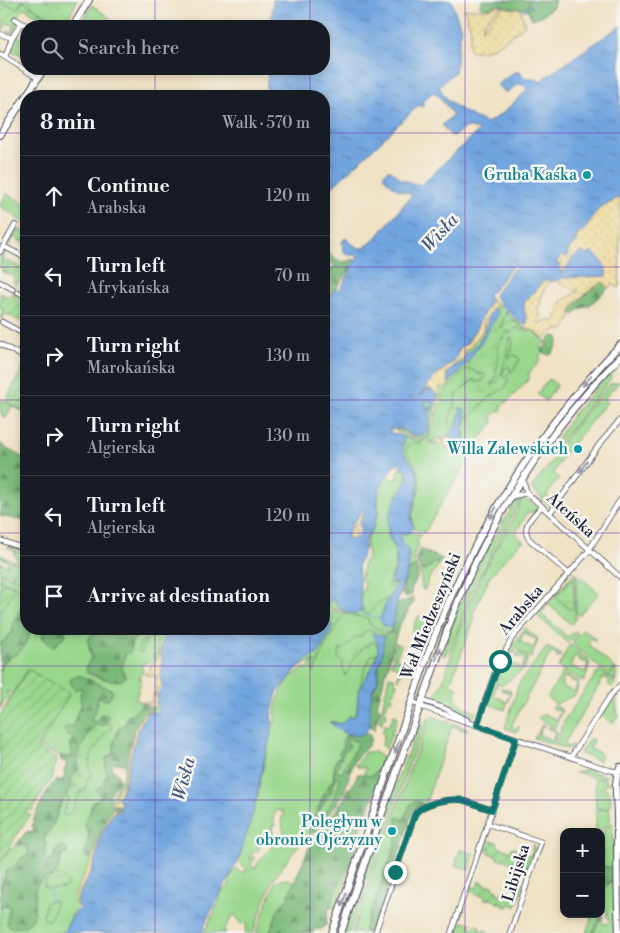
<!DOCTYPE html>
<html lang="en">
<head>
<meta charset="utf-8">
<style>
	:root { --surface:#171b24; --page:#242831; --text:#f1f3f6; --muted:#9ea1a6; --line:#363941 }
	body { margin:0; font-family:"Libre Bodoni",serif; background:var(--page); color:var(--text) }
	.controls { position:absolute; right:15px; bottom:15px; display:grid; overflow:hidden; border-radius:10px; box-shadow:0 2px 8px #0003 }
	.controls button { width:45px; height:45px; display:grid; place-items:center; padding:0; border:0; border-bottom:1px solid var(--line); background:var(--surface); color:var(--text); font:25px sans-serif }
	.stop { position:absolute; width:15px; height:15px; margin:-11px; border:4px solid #0f766e; border-radius:50%; background:#fff }
	.stop.end { background:#0f766e; border-color:#fff; box-shadow:0 1px 5px #0008 }
	.list { margin:0; padding:0; list-style:none }
	h2 { display:flex; justify-content:space-between; align-items:center; height:65px; margin:0; padding:0 20px; font-size:21px }
	h2 small { font-size:16px; font-weight:400; color:var(--muted) }
	.list li { display:grid; grid-template-columns:32px 1fr auto; gap:15px; align-items:center; box-sizing:border-box; height:80px; padding:0 20px; border-top:1px solid var(--line) }
	.list b { display:block; font-size:19px; white-space:nowrap }
	.list p { margin:0; font-size:16px; white-space:nowrap; color:var(--muted) }
	.list em { font-size:16px; font-style:normal; color:var(--muted) }
	.icon { flex:none; width:28px; height:28px; fill:none; stroke:currentColor; stroke-width:2; stroke-linecap:round; stroke-linejoin:round }
	.map { position:relative; flex:none; width:620px; height:933px; overflow:hidden }
	.search { position:absolute; background:var(--surface); box-shadow:0 2px 8px #0003; left:20px; top:20px; width:310px; height:55px; display:flex; align-items:center; gap:12px; box-sizing:border-box; padding:0 18px; border-radius:20px; color:var(--muted); font-size:19px }
	.panel { position:absolute; background:var(--surface); box-shadow:0 2px 8px #0003; left:20px; top:90px; width:310px; height:545px; border-radius:20px }
	.map>svg:first-child { display:block }
</style>
</head>
<body>
<div class="map">
<svg width="620" height="933" viewBox="0 0 620 933">
	<defs>
		<pattern id="forest-firs" width="22" height="20" patternUnits="userSpaceOnUse" patternTransform="scale(1.25)"><rect width="22" height="20" fill="#7ab878"/><path d="M5 1l3.5 6h-7zM16 11l3.5 6h-7z" fill="#649564"/></pattern>
		<pattern id="wetland-marsh" width="20" height="14" patternUnits="userSpaceOnUse" patternTransform="scale(1.25)"><rect width="20" height="14" fill="#99d78c"/><path d="M1 5h8M5 5V1M11 12h8M15 12V8" fill="none" stroke="#84b87a"/></pattern>
		<pattern id="sand-dots" width="8" height="8" patternUnits="userSpaceOnUse" patternTransform="scale(1.25)"><rect width="8" height="8" fill="#eeda9e"/><path d="M2 2h.1M6 6h.1" fill="none" stroke="#ccbb89" stroke-width="1.8" stroke-linecap="round"/></pattern>
		<pattern id="park-crowns" width="20" height="18" patternUnits="userSpaceOnUse" patternTransform="scale(1.25)"><rect width="20" height="18" fill="#99d78c"/><path d="M2 6a3 3 0 1 1 6 0M12 15a3 3 0 1 1 6 0" fill="none" stroke="#84b87a"/></pattern>
		<pattern id="garden-furrows" width="10" height="10" patternUnits="userSpaceOnUse" patternTransform="scale(1.25)"><rect width="10" height="10" fill="#99d78c"/><path d="M-1 1l2-2M0 10L10 0M9 11l2-2" fill="none" stroke="#84b87a"/></pattern>
		<pattern id="water-ripples" width="26" height="14" patternUnits="userSpaceOnUse" patternTransform="scale(1.25)"><rect width="26" height="14" fill="#72a5de"/><path d="M2 4q2-2 4 0t4 0M15 11q2-2 4 0t4 0" fill="none" stroke="#5d86b5"/></pattern>
	</defs>
	<rect width="100%" height="100%" fill="#f6f6f2"/>
	<filter id="ink" filterUnits="userSpaceOnUse"><feTurbulence type="fractalNoise" baseFrequency=".02" numOctaves="2"/><feDisplacementMap in="SourceGraphic" scale="10" xChannelSelector="R" yChannelSelector="G"/><feConvolveMatrix kernelMatrix="1 2 1 2 8 2 1 2 1" color-interpolation-filters="sRGB"/></filter>
	<filter id="wash" filterUnits="userSpaceOnUse"><feTurbulence type="fractalNoise" baseFrequency=".0096" numOctaves="4" result="noise"/><feDisplacementMap in="SourceGraphic" scale="20" xChannelSelector="R" yChannelSelector="G"/><feGaussianBlur stdDeviation="1.12" result="paint"/><feColorMatrix in="noise" values="0 0 0 0 0 0 0 0 0 0 0 0 0 0 0 0 0 1.4 0 .05"/><feComposite in="paint" operator="in"/></filter>
	<g filter="url(#wash)">
		<rect width="100%" height="100%" fill="#efe2c5"/>
		<g fill="#99d78c" stroke="#5e7c64" fill-rule="evenodd">
			<polygon points="92,5 110,18 104,26 85,26 81,23"/>
			<polygon points="7,194 26,205 26,224 0,206 0,204"/>
			<path d="M496,304L528,331L532,330L547,343H544L541,346L543,352L540,355V361L529,373V379L506,403L503,404L501,407L503,409L501,411H498L492,417L493,423L471,450L463,468L424,533L414,529L412,516L418,492L415,483L417,475L410,463L403,459L404,457L400,449L403,436L414,439L413,442L417,443V440L421,442L430,436V427L435,422L436,413L439,408L437,405L440,404L443,398L442,396L430,410L426,406L428,400L434,396L432,391L436,393L438,397L454,381V377L465,366L485,337L490,326L496,318L497,309L490,313L491,309ZM461,407L465,410C467,420 462,437 462,447H466L465,452L461,449L445,447L441,444L437,445L429,442L428,440L432,441L434,444L437,443L434,440L441,439L443,444L446,443V441L444,440L454,430L460,417Z"/>
			<path d="M618,364L609,381L559,444L554,446C563,422 600,383 618,364Z"/>
			<polygon points="549,379 557,385 546,401 537,394"/>
			<polygon points="619,382 604,399 607,402 564,455 553,473 559,478 546,496 553,502 551,507 531,488 553,460 563,442 582,417 610,384"/>
			<path d="M0,399L26,412V413L12,406L5,419C0,415 0,406 0,399Z"/>
			<path d="M400,466L407,471L405,486L397,496L389,518L388,535L396,552L397,585L388,633C381,639 381,646 378,654C374,667 363,678 359,692C356,700 359,708 355,715L341,724L331,721L339,730L348,735L345,736L343,749L340,751L341,758L334,768L333,780C325,787 317,819 312,831L315,832L297,847L272,881L253,933H245L247,922L242,924L234,914L224,930L226,933H204L219,901L221,892L229,886C228,880 233,871 237,869L240,872L247,871L241,863L238,861L257,797L259,794V787L273,723L276,721C272,709 282,686 291,677C295,674 300,672 304,668L307,669L311,663H313L312,661L335,611L347,615L361,606L360,597L365,585L361,579L364,560L366,562L368,554L366,548L367,538L374,527L375,520L379,512L378,501L379,490L388,474L391,479H397L399,475L397,474ZM277,810L282,811L284,815L281,819L284,832C276,839 273,847 265,855C261,860 258,862 255,868H252L251,864L255,859L253,857L250,860C251,855 253,852 258,851L264,837L272,839L275,835L272,830V826L275,825L273,818Z"/>
			<path d="M518,478L519,479C501,510 482,540 467,573C448,612 435,654 421,695L444,622L456,594L482,539Z"/>
			<path d="M523,495L470,595L450,652L443,656C456,598 489,547 518,497Z"/>
			<path d="M523,498L526,499L538,509L535,512H528L515,534L524,542H521L490,576L472,616L475,617L450,684L457,687L455,693L456,701L461,703V706L476,712L474,717C460,713 448,706 435,701L434,699L443,681L461,626L472,597L484,571L512,521Z"/>
			<polygon points="410,531 420,535 417,541 419,544 414,553 414,561 416,566 408,570 408,549 402,544 400,537 401,534 407,534"/>
			<polygon points="9,545 17,551 26,554 26,568 23,567 23,568 25,569 7,566 9,561 0,557 0,555 18,563 14,553 16,552 7,547"/>
			<polygon points="440,563 429,578 424,591 422,588 420,569 426,571 432,564"/>
			<polygon points="26,570 26,600 12,624 13,631 0,645 0,612 16,587 0,580 0,572 20,580"/>
			<polygon points="575,572 575,620 571,624 548,604"/>
			<polygon points="577,574 599,593 578,616 576,614"/>
			<polygon points="546,605 547,606 541,614 568,637 575,631 576,632 577,634 568,643 537,616"/>
			<polygon points="418,616 429,621 422,637 412,631"/>
			<polygon points="525,628 528,630 527,634 523,633 520,642 534,648 537,639 528,636 530,632 538,639 531,658 512,646"/>
			<path d="M34,629H46L42,634L65,631L63,629H95L94,633L89,638V648L91,659L86,668L90,675L108,680L122,669L125,654L132,649L131,643L142,629H164L160,655L155,662L144,663L141,665L143,670L142,674L139,677L141,681L136,699L143,703C135,711 117,732 114,741C113,744 115,749 114,753L106,758L108,773L104,780L105,784L99,799L94,801C89,809 92,813 84,823L89,834L85,855L92,858L76,911L72,913L71,918L63,933H0V908L7,905L10,909L7,921L34,916V904L36,897L35,887L37,883L48,876H53L58,870L62,855L67,854L56,849L53,860L47,861L44,858L46,846L44,839L53,825L71,778L95,722L92,721L91,719L96,710L98,698L112,690L81,676L72,677L71,684L82,689C81,695 83,701 81,708H79L73,726L68,735L74,739L72,757C59,758 49,752 38,746L69,693L28,670L12,694L6,691V693L11,697L10,699L4,700L0,709V689L3,685L0,683C0,671 0,662 12,655C15,653 19,653 22,649C27,642 27,635 34,629Z"/>
			<path d="M582,630H585L595,639V641L592,638L587,643L615,668L610,674L616,668V681C602,670 587,657 573,644V641Z"/>
			<path d="M396,643L401,646L396,658L403,662L404,665L399,680L397,677L399,675C399,669 397,665 391,665Z"/>
			<polygon points="570,644 580,653 578,657 574,656 571,666 585,672 588,663 579,660 580,656 583,656 590,663 584,682 558,667"/>
			<polygon points="547,647 560,654 561,656 557,659 558,655 551,652 511,726 516,729 519,726 518,731 516,732 505,728 519,683"/>
			<polygon points="511,648 516,651 515,653 512,652 509,662 522,668 525,659 516,656 519,652 528,658 524,669 502,685 495,683 503,661"/>
			<polygon points="599,670 614,681 615,684 612,687 608,684 610,681 604,677 564,744 569,747 572,745 570,750 555,745 565,719"/>
			<polygon points="563,672 569,676 568,678 564,677 561,686 574,692 578,683 569,680 570,677 579,682 579,684 575,695 556,704 547,698"/>
			<polygon points="389,676 393,677 397,684 395,691 393,691 390,695 393,697 392,701 389,699 385,711 387,713 385,718 385,717 381,722 383,725 379,722"/>
			<polygon points="494,685 497,685 493,696 504,700 503,701 507,702 510,693 501,690 501,688 511,691 505,710 488,704"/>
			<polygon points="615,694 618,717 611,724 602,715 613,698 611,697"/>
			<polygon points="555,705 562,710 555,728 538,718 544,714 557,720 560,711 552,708"/>
			<polygon points="393,715 398,716 386,749 381,744 383,743 384,733 382,732 385,725 388,726 392,721"/>
			<polygon points="432,716 468,729 467,731 452,726 426,802 423,804 420,802 410,805 404,820 399,817 396,822 398,831 393,852 365,928 365,931 369,933 352,933 388,830 393,832 394,830 389,829 428,719"/>
			<polygon points="421,720 422,720 422,728 349,933 344,933 391,796"/>
			<polygon points="543,724 546,726 546,727 542,726 539,735 550,739 549,740 552,741 556,732 547,728 550,727 557,732 553,744 534,738"/>
			<polygon points="589,739 593,740 590,749 600,753 601,755 599,761 580,753"/>
			<polygon points="365,752 374,752 386,760 386,763 384,761 373,775 368,777 363,774 366,769 365,767 358,767 356,765"/>
			<polygon points="587,770 603,775 602,777 600,777 599,779 603,780 604,775 606,776 605,781 610,782 609,784 605,784 604,790 608,790 611,797 610,808 596,809 595,778 581,773 574,773"/>
			<polygon points="609,809 611,820 600,832 596,832 596,810"/>
			<polygon points="611,822 612,824 614,868 603,866 603,832"/>
			<polygon points="601,834 602,914 592,933 586,933 593,914 601,914"/>
			<path d="M16,844L27,846L29,853L15,867C4,868 4,880 0,889V864L10,848L13,850Z"/>
			<polygon points="460,850 474,854 469,870 455,865"/>
			<polygon points="352,860 337,907 329,908 344,873"/>
			<polygon points="603,877 606,879 604,885 606,887 610,882 614,883 617,933 593,933 603,915 602,922 604,924 608,923 610,921 607,917 607,911 603,910"/>
			<polygon points="288,879 295,882 288,897 278,910 270,933 256,933 275,882 277,880"/>
		</g>
		<g fill="url(#forest-firs)" stroke="#4e6d5a">
			<path d="M484,0H555L553,7L541,16L532,19L528,10C517,7 510,10 498,5L485,9L480,6L481,1Z"/>
			<path d="M324,250C336,257 338,266 353,259L356,261L324,305V284L326,281L324,266L332,269L335,266L324,257Z"/>
			<path d="M603,282L606,284L607,289L590,305L580,309L574,315L570,312C578,299 590,290 603,282Z"/>
			<polygon points="554,336 558,337 559,341 552,354 548,355 543,352 543,348 547,344 547,341 551,337"/>
			<polygon points="0,443 7,449 26,459 26,521 0,516"/>
			<polygon points="420,549 442,559 442,561 431,565 426,571 420,569 416,559"/>
			<path d="M416,566C421,576 416,580 411,589L412,595L405,597L401,594L408,570Z"/>
			<path d="M413,598L414,603L408,609L407,614L399,625L390,658L387,671L385,672C384,683 380,694 377,705L380,709L374,730L372,729C366,717 370,692 378,681L377,669L381,659L383,637C387,633 391,629 393,625L397,604Z"/>
			<path d="M26,600V629H34C27,635 27,643 21,650C13,660 5,653 0,672V645L13,631L12,624Z"/>
			<polygon points="429,621 435,623 424,653 416,650"/>
			<polygon points="46,629 63,629 65,631 66,635 53,647 42,637"/>
			<polygon points="95,629 142,629 131,643 131,652 125,654 122,669 126,677 121,681 108,680 87,672 86,668 92,656 88,641 94,633"/>
			<path d="M81,676L112,690V694L109,699L103,700L99,696L98,698L96,710L91,719L92,721L95,722L101,714L107,715L109,718C106,723 102,724 98,729C89,739 82,748 76,759C81,768 78,771 71,778V788L60,805L53,825L44,839L46,845L44,858L47,861L53,860L56,849L62,845L68,852L62,855L55,875C49,877 43,878 38,883C32,888 37,913 32,921C27,927 7,933 7,921C7,917 9,913 10,909L7,905L0,908C0,895 0,870 15,867L19,860L29,853L27,846L17,844L27,831L32,832L34,829L32,825L36,813L47,791L56,780L61,781L65,776L64,771L67,763L60,760L61,756L67,757H73L70,744L74,739L64,731L65,727L73,726L79,708H82L80,696L82,689L80,687L77,690L74,689L70,681L72,677Z"/>
			<path d="M143,703L155,708L148,711L139,720L125,764L114,763L112,765L111,769L117,773L119,781L109,795L121,806L120,809L116,811L92,858H87L85,855L89,834L84,823C92,813 89,809 94,801L99,799L100,795L96,790L98,787L104,785V780L108,773L105,770L106,763L105,760L106,758L114,753V741L119,727L126,724C127,714 127,717 134,712C137,710 140,705 143,703Z"/>
			<path d="M364,734H369L371,739L368,746L356,758L353,764L343,795L317,831H312C310,818 321,806 324,793C326,792 334,780 334,778L335,763L337,758L341,757L339,753L344,747L342,743L345,736Z"/>
			<path d="M383,760L386,763L384,770L358,836L360,838L352,860L344,873L328,910L326,925L322,929H316L312,933H270L278,910L288,897L310,845L344,799L348,788H351L358,774C371,774 368,780 380,769V762Z"/>
			<polygon points="415,801 423,804 413,811 372,933 365,931 365,928 393,852 398,831 397,818 399,817 404,820 410,805"/>
			<polygon points="603,866 614,868 614,883 610,882 606,887 604,885 606,879 603,877"/>
		</g>
		<g fill="url(#wetland-marsh)" stroke="#5e7c64">
			<path d="M490,299L506,313L503,322L499,326L502,328L507,322L514,320L515,322L525,329L524,331L516,328L509,334V331L506,332L501,341L498,344V366L495,370L498,375L495,377L492,386C504,380 506,350 510,338H512C514,343 512,353 508,358H510L513,355H516L520,360L512,372H509L511,371L509,366L505,368L502,374L504,378L507,373L508,380L506,387L490,397L464,422L465,441L462,446L464,448L470,445L472,447L468,453L463,452L461,449L448,446L449,444L445,447L441,442L446,441L445,440H440V438H444L449,432L450,417L458,393L473,380L475,379V382L483,381L485,377L483,374L480,375L475,371L466,369L437,401L428,437L423,440L398,432L395,430L399,429L415,435V420Z"/>
			<path d="M395,435L421,442V444L414,443L406,448C406,455 410,456 413,462C422,479 422,485 414,503L409,466Z"/>
			<path d="M405,545C416,558 402,586 398,600C394,611 397,625 388,633L369,624L368,618L355,616L324,605V603L330,601L331,597L326,596V594L330,591L332,593C336,607 342,615 358,612L361,609L360,601L364,613L368,615C370,613 371,611 373,608C381,598 391,604 396,585L394,584L389,588L387,585L395,569L396,552L398,570L397,589L390,598L382,619L383,623L389,626L392,625L396,600L400,593L401,582L405,570L404,563L407,556Z"/>
			<polygon points="324,608 335,611 343,616 325,646 314,673 313,670 315,661 309,662 299,668 324,629"/>
			<path d="M160,629H167L161,673L165,685L159,710L131,754L119,800L122,806L121,808L108,802C114,792 121,783 124,772C128,753 132,713 155,708V699L161,659L153,658V655L159,654L156,637L153,636L146,639L142,653H140L138,650C143,639 147,631 159,632Z"/>
			<path d="M365,631H375L385,635L383,637C385,652 376,664 379,678L348,735L330,722L341,724L349,716L354,717C359,710 357,705 358,697C358,689 367,661 372,655H376L379,650L375,642H371L368,647L364,646L357,656L353,658L350,669L345,676L342,663L338,658L340,649L344,650L354,638L362,636Z"/>
			<path d="M106,723H110L112,728C110,730 107,731 105,733C103,735 103,738 101,740C94,750 85,762 92,775L87,779L86,789L80,793C74,802 77,809 66,816H64L63,813L68,800L67,794L71,788L77,786L72,781L71,778L79,770V766L77,756L91,729L97,725L101,726Z"/>
			<polygon points="347,738 356,741 358,743 342,773 338,772 337,769 344,751 350,747 350,745 347,743"/>
			<path d="M337,777L340,778C337,794 330,806 321,819H319C318,806 328,800 332,789C334,785 334,782 337,777Z"/>
			<polygon points="55,875 60,875 68,882 65,888 50,889 45,888 44,882"/>
			<path d="M53,900L55,901C55,908 53,914 49,920H45L43,915L45,903Z"/>
		</g>
		<g fill="url(#sand-dots)" stroke="#887e6c">
			<path d="M498,5L502,6L485,21L482,29L503,7L514,9L520,8L525,25L523,27C507,38 489,56 469,50L471,29L464,9H490Z"/>
			<path d="M618,198L620,199V288L613,285L607,289L606,284L603,282C592,288 568,304 571,317L564,330H555L544,339L533,330H529L526,328C528,319 523,311 524,303L539,284L547,279L551,281L545,288L540,301L541,305L537,307L541,318L538,322L540,325L542,321H555L562,301L579,291L577,289L574,291L570,287L559,283V281L562,278L606,276L568,265L562,276L560,273H562L564,267L562,265L556,262L558,258L561,260L564,257L568,259L572,254L570,253L567,256C567,246 595,212 604,204H608Z"/>
			<path d="M490,299L496,304C488,312 489,320 484,330V319L483,330L477,339L475,340L470,348L463,351L464,356L461,361H458L448,373L446,372L449,385L445,388L441,386L439,389L440,393L438,395L427,389L419,398L434,377L454,361L460,348L467,344L475,330Z"/>
			<polygon points="449,435 449,439 456,440 461,449 445,447 441,444 437,445 428,442 428,440 434,444 437,443 433,439 441,439 443,443 445,443 444,439"/>
			<polygon points="363,509 365,510 360,516 363,517 360,521 360,520 356,525 351,528 357,529 353,540 347,538 350,527"/>
			<polygon points="162,646 161,681 163,688 158,693 155,708 138,701 151,703 154,692 155,697 157,689 154,688 157,677 144,674 151,669 150,665 153,665 160,655 160,648"/>
			<path d="M150,710L151,712H148L131,754L126,779L119,795L121,806L108,802L114,800C118,794 116,788 123,784C129,765 130,718 150,710Z"/>
			<path d="M113,808L116,811C101,828 99,849 92,869C88,882 76,891 78,906L75,904V894L92,858L103,826Z"/>
		</g>
		<g fill="url(#park-crowns)" stroke="#5e7c64">
			<polygon points="0,0 77,0 65,26 22,1 17,9 0,2"/>
			<polygon points="571,579 574,581 573,609 569,609 555,597"/>
		</g>
		<g fill="url(#garden-furrows)" stroke="#5e7c64">
			<polygon points="23,1 58,24 57,26 51,24 50,26 38,19 39,17 24,8 18,17 16,16 14,19 19,23 12,34 7,33 8,31 11,32 14,28 13,25 7,23 2,32 1,32 2,29 0,28 3,24 0,21 0,2 17,9"/>
			<polygon points="20,29 18,35 21,39 23,37 26,39 26,56 11,51 13,40"/>
			<polygon points="16,228 26,233 26,245 24,244 25,241 21,242 14,237 10,245 7,244"/>
			<polygon points="4,251 6,252 2,259 24,269 26,266 26,284 19,281 16,286 14,283 14,277 12,275 2,272 3,270 0,268 0,258"/>
			<polygon points="13,291 16,292 14,295 19,298 21,296 25,298 24,300 21,299 19,304 26,309 26,324 6,314 3,319 0,318 3,310 0,309 0,293 9,297"/>
			<polygon points="26,361 26,412 5,402"/>
			<polygon points="0,555 23,566 23,568 26,570 20,580 11,577 13,574 7,572 6,574 0,572 0,562 7,566 9,562 0,557"/>
			<polygon points="0,580 16,587 1,612 0,612"/>
			<polygon points="28,669 70,693 37,748 56,759 53,776 46,787 45,787 32,811 27,809 26,812 31,815 21,828 0,864 0,716"/>
			<polygon points="488,832 490,833 487,841 497,842 498,847 510,851 512,847 517,849 516,853 520,854 524,852 526,852 526,854 531,856 533,844 535,852 527,875 529,867 513,862 511,863 510,862 503,859 502,860 497,859 498,857 489,853 490,848 488,848 487,851 484,850 482,855 481,855"/>
			<polygon points="472,881 471,886 477,888 479,881 484,883 484,885 494,886 493,888 498,890 497,894 500,895 503,891 507,893 508,891 513,893 512,896 516,898 520,889 518,888 520,883 524,884 516,907 511,904 508,907 503,906 504,904 499,902 498,904 494,900 484,899 485,896 475,894 475,892 471,891 470,893 468,893"/>
			<polygon points="463,908 465,908 460,922 471,923 470,927 474,928 475,925 480,926 479,930 484,931 484,930 489,932 489,933 459,933 455,932"/>
		</g>
		<g fill="url(#water-ripples)" stroke="#4a648c" fill-rule="evenodd">
			<path d="M273,0H451L461,28L455,72L439,86C447,106 468,114 487,123L503,113L527,90L525,86L518,84L506,93L498,86V84L514,72H520L524,77L540,81L620,26V199L617,198C610,204 603,203 597,211C591,218 586,232 576,235V239L578,242C572,244 567,249 567,256H560L556,262L561,268L560,273L562,276L572,258L582,252L588,255L592,252C600,258 608,266 606,276L563,278L556,281L544,280L524,303C522,310 528,317 527,323L523,325L502,306L494,295L516,266L514,264L493,291L488,293L490,302L475,330L466,344L460,348L454,361L434,377L419,397L429,388L438,395L431,412L429,407L431,403L430,400H428L425,404L430,414L428,431L422,436H420L411,435L401,429H389L391,433L403,436C404,442 401,450 405,455C410,462 419,468 418,478C418,483 418,489 417,494C414,505 408,517 414,528L407,534H401L400,537L402,543L408,549L409,565L397,602L393,625L389,628L383,626L380,619L386,603L396,586L395,583L390,584C393,575 399,564 396,554C393,541 386,535 388,521C390,513 393,505 396,498C401,489 409,483 407,471L404,469L400,463L392,468L379,489L377,499L378,511L372,529L365,540L364,550L358,565L362,611L354,614C344,612 337,608 333,598L328,603H324V305L336,288L340,290L358,256L356,255H348L343,251L342,241L345,238L358,248H364L375,239L412,195C408,192 404,192 399,190C393,187 389,182 384,178V174L388,170H391L402,180L421,185L479,130L466,127L454,136L450,135L443,127V124L453,115L438,95L433,92L422,102L424,105L421,107L419,105L324,195V96H266L268,69H324V26H271ZM363,509L365,511L359,525L361,528L359,535L354,540L347,538L350,527Z"/>
			<path d="M495,308L497,311L496,318L490,326L488,332L479,346L465,366L449,383L448,377L449,371L458,364L463,363L466,354C476,350 483,335 487,325C488,322 487,316 489,314C491,312 494,310 495,308Z"/>
			<path d="M461,407L465,410C467,420 462,437 462,447L461,449L456,440H450L449,435C456,429 460,415 461,407Z"/>
			<path d="M328,620L330,621L332,628L319,653L307,659L301,664L277,693L271,716L273,723L272,731L265,756L253,814L238,861L207,919L202,933H63L73,915L80,909V907L78,906V896L92,870L101,835L105,826L114,812H119L122,806L118,798C121,792 124,786 126,780C132,757 133,732 148,712H157L159,710L156,703L158,693L163,688L161,681L162,648L164,629H324V621Z"/>
			<path d="M373,633L383,637L384,639L381,659L377,669L378,681L373,688L370,705V726L364,734C351,739 339,731 329,722L341,724L349,716L354,717C360,709 356,700 359,691C366,673 382,661 377,641L372,635Z"/>
		</g>
		<g fill="none" stroke-linecap="round" stroke-linejoin="round">
			<g stroke="#72a5de" stroke-width="1">
				<polyline points="522,12 538,0"/>
				<polyline points="360,613 380,619"/>
				<polyline points="158,689 163,686"/>
				<polyline points="116,797 119,797"/>
				<polyline points="50,888 51,902"/>
			</g>
		</g>
	</g>
	<g filter="url(#ink)">
		<g fill="none" stroke-linecap="round" stroke-linejoin="round">
			<defs>
				<g id="street">
					<polyline points="15,19 27,26"/>
					<polyline points="0,34 12,38 21,23"/>
					<polyline points="0,54 38,78"/>
					<polyline points="5,57 12,38"/>
					<polyline points="3,246 26,258"/>
					<polyline points="0,252 15,225"/>
					<polyline points="0,282 13,289"/>
					<polyline points="18,292 26,296"/>
					<polyline points="2,322 26,335"/>
					<polyline points="0,344 26,358"/>
					<polyline points="18,354 26,339"/>
					<polyline points="523,480 527,493 620,577"/>
					<polyline points="513,496 527,493"/>
					<path d="M542,506C534,515 520,526 529,539L569,574"/>
					<polyline points="550,513 599,445 620,420"/>
					<polyline points="0,540 25,549"/>
					<polyline points="421,700 446,709 467,720"/>
					<polyline points="413,701 420,706 609,770 619,772"/>
					<polyline points="477,725 496,670 512,638 587,553 620,500"/>
					<polyline points="571,757 610,696 620,685"/>
					<polyline points="488,824 541,842 510,933"/>
					<path d="M375,933L415,814C423,803 449,798 462,800C472,803 482,807 492,810"/>
					<polyline points="451,933 516,739"/>
				</g>
				<g id="secondary">
					<polyline points="73,26 89,0"/>
					<polyline points="0,135 44,69"/>
					<path d="M332,933L429,651C472,534 534,435 620,345"/>
					<path d="M341,933C367,856 394,778 422,701C437,661 449,620 467,581C503,499 557,421 620,357"/>
					<path d="M619,933C617,894 617,855 617,816C617,799 613,783 620,767"/>
				</g>
			</defs>
			<use href="#street" stroke="#413f50" stroke-width="6"/>
			<use href="#secondary" stroke="#413f50" stroke-width="8"/>
			<use href="#street" stroke="#fff" stroke-width="4.5"/>
			<use href="#secondary" stroke="#fff" stroke-width="6"/>
		</g>
		<defs><path id="oneway-solid" d="M-6-.8H1V-3.2L6.5 0L1 3.2V.8H-6Z" transform="scale(1.25)"/></defs>
		<g fill="#9c9ca7">
			<use href="#oneway-solid" transform="translate(587 381) rotate(131)"/>
			<use href="#oneway-solid" transform="translate(583 467) rotate(126)"/>
			<use href="#oneway-solid" transform="translate(493 513) rotate(119)"/>
			<use href="#oneway-solid" transform="translate(438 654) rotate(-71)"/>
			<use href="#oneway-solid" transform="translate(397 747) rotate(109)"/>
			<use href="#oneway-solid" transform="translate(344 900) rotate(109)"/>
		</g>
	</g>
	<g fill="none" stroke-linecap="round" stroke-linejoin="round" filter="url(#ink)">
		<path stroke="#0f766e" stroke-width="6" d="M395,872L415,814C423,803 449,798 462,800C472,803 482,807 492,810L516,739L477,725L500,661"/>
	</g>
	<path fill="none" stroke="#7b2cbf" stroke-width="1" stroke-opacity="0.55" d="M155,0V26M310,0V26M465,0V933M155,69V96M310,69V96M0,133H26M324,133H620M0,267H26M324,267H620M0,400H26M324,400H620M0,533H26M324,533H620M155,629V933M310,629V933M0,666H620M0,800H620"/>
	<g fill="#0f9aa8" stroke="#f6f6f2" stroke-width="2">
		<circle cx="587" cy="175" r="5"/>
		<circle cx="578" cy="449" r="5"/>
		<circle cx="392" cy="831" r="5"/>
	</g>
	<g text-anchor="middle" dominant-baseline="central" stroke-width="5" stroke-linejoin="round" paint-order="stroke">
		<g font-size="16" fill="#0d838f" stroke="#f6f6f2" text-anchor="end">
			<text x="577" y="175">Gruba Kaśka</text>
			<text x="568" y="449">Willa Zalewskich</text>
			<text x="382" y="822">Poległym w<tspan x="382" dy="18">obronie Ojczyzny</tspan></text>
		</g>
		<g font-size="16" fill="#22223b" stroke="#f6f6f2">
			<text transform="translate(571 515) rotate(42)">Ateńska</text>
			<text transform="translate(521 610) rotate(-50)">Arabska</text>
			<text transform="translate(431 616) rotate(-68)">Wał Miedzeszyński</text>
			<text transform="translate(516 873) rotate(-73)">Libijska</text>
		</g>
		<g font-size="18" font-style="italic" fill="#42567c" stroke="#f6f6f2">
			<text transform="translate(440 233) rotate(-47)">Wisła</text>
			<text transform="translate(184 779) rotate(-75)">Wisła</text>
		</g>
	</g>
</svg>
<div class="controls">
<button>+</button>
<button>−</button>
</div>
<div class="stop" style="left:500px;top:661px"></div>
<div class="stop end" style="left:395px;top:872px"></div>
<div class="search"><svg class="icon" aria-label="search" viewBox="0 0 24 24"><circle cx="10" cy="10" r="6"/><path d="M15 15l6 6"/></svg>Search here</div>
<section class="panel">
<h2>8 min<small>Walk · 570 m</small></h2>
<ul class="list">
<li><svg class="icon" aria-label="ahead" viewBox="0 0 24 24"><path d="M12 20V5M6 11l6-6 6 6"/></svg><div><b>Continue</b><p>Arabska</p></div><em>120 m</em></li>
<li><svg class="icon" aria-label="left" viewBox="0 0 24 24"><path d="M17 20v-9H6M10 6l-5 5 5 5"/></svg><div><b>Turn left</b><p>Afrykańska</p></div><em>70 m</em></li>
<li><svg class="icon" aria-label="right" viewBox="0 0 24 24"><path d="M7 20v-9h11M14 6l5 5-5 5"/></svg><div><b>Turn right</b><p>Marokańska</p></div><em>130 m</em></li>
<li><svg class="icon" aria-label="right" viewBox="0 0 24 24"><path d="M7 20v-9h11M14 6l5 5-5 5"/></svg><div><b>Turn right</b><p>Algierska</p></div><em>130 m</em></li>
<li><svg class="icon" aria-label="left" viewBox="0 0 24 24"><path d="M17 20v-9H6M10 6l-5 5 5 5"/></svg><div><b>Turn left</b><p>Algierska</p></div><em>120 m</em></li>
<li><svg class="icon" aria-label="arrive" viewBox="0 0 24 24"><path d="M6 21V4h12l-3 4 3 4H6"/></svg><div><b>Arrive at destination</b></div></li>
</ul>
</section>
</div>
</body>
</html>
